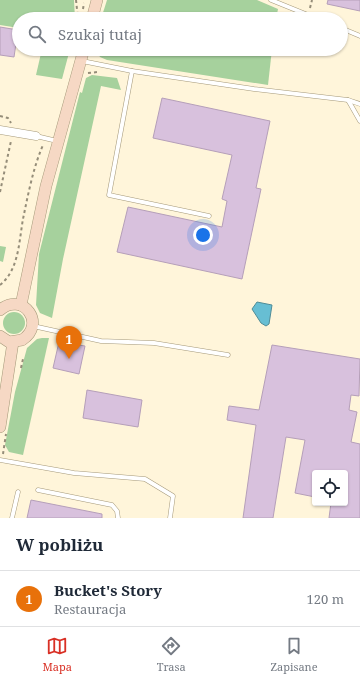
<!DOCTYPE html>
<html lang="pl">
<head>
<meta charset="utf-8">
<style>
	:root { --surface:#fff; --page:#f2f2f3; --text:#1f2937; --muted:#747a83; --line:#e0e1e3; --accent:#d93025 }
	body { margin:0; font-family:"Noto Serif",serif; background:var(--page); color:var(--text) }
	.controls { position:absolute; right:12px; bottom:12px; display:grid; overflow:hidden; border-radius:4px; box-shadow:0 1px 3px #0004 }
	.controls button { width:36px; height:36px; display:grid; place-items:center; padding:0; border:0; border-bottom:1px solid var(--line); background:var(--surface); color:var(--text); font:20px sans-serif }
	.you { position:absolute; left:203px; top:235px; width:14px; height:14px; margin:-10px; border:3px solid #fff; border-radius:50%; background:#1a73e8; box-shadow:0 0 0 6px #1a73e833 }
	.badge { display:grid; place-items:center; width:26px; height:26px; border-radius:50%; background:var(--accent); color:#fff; font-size:13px; font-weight:700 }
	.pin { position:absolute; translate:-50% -33px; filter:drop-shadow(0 1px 2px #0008) }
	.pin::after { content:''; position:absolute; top:21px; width:14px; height:12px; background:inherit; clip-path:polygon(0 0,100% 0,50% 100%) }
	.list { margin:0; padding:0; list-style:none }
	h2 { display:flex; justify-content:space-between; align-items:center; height:52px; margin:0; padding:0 16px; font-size:17px }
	h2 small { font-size:13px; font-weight:400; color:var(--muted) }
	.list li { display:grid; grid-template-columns:26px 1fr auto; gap:12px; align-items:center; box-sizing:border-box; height:56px; padding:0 16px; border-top:1px solid var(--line) }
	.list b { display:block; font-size:15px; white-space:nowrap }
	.list p { margin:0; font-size:13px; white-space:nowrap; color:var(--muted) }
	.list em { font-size:13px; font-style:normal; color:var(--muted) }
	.icon { flex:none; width:22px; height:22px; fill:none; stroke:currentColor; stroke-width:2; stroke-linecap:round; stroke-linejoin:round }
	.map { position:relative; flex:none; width:360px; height:518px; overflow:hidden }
	.search { position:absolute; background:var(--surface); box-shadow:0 1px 3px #0004; left:12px; right:12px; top:12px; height:44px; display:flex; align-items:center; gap:10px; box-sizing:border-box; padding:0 14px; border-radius:22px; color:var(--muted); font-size:15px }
	.sheet { height:108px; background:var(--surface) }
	nav { display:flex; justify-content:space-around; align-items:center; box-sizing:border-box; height:56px; border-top:1px solid var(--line); background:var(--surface); font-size:11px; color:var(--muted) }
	nav a { display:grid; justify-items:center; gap:2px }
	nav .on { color:var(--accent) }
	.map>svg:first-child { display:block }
</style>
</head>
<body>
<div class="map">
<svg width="360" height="518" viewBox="0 0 360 518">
	<rect width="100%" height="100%" fill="#fff5da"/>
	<g fill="#a6d19d">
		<polygon points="0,0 74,0 75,19 19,19 19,28 0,25"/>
		<polygon points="107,0 257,0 278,9 276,19 101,19"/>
		<polygon points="42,49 70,49 62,79 36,75"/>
		<polygon points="95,49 272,49 268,85 107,60 100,57"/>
		<polygon points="92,75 117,78 121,90 101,86 63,259 52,318 40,313 36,305 39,254 80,92 82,93 86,78"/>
		<polygon points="0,246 6,247 3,262 0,261"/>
		<circle cx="14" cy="323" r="11"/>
		<polygon points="42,338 49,338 23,455 9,452 5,445 15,392 27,348 37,339"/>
	</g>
	<polygon fill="#67bed3" stroke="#508c97" points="257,302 272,305 269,324 266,326 261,323 252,309"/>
	<g fill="#d8c1dd" stroke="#b59fb9">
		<polygon points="328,0 360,0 360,11 327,4"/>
		<polygon points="0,27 18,30 14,57 0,55"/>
		<polygon points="162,98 270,121 256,188 261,189 242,279 117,252 128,207 222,227 227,201 222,199 232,155 153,138"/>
		<polygon points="59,342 85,346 79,374 53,368"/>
		<polygon points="272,345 360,359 359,396 351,395 349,410 357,412 351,442 360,444 360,518 329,518 331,503 345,503 345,473 315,473 315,497 295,493 305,440 286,437 273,518 243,518 256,425 227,420 229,406 259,410"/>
		<polygon points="87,390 142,400 138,427 83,418"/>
		<polygon points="31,500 102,514 102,518 27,518"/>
	</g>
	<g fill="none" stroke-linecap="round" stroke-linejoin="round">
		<defs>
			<g id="lane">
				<polyline points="271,0 318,19"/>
				<polyline points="341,28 360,36"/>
				<polyline points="82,61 132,71 254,89 348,100 360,104"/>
				<polyline points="132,71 109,195 209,216"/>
				<polyline points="348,100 360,121"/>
				<polyline points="36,136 57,141"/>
				<polyline points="33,326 101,341 154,343 228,355"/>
				<polyline points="0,460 74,473 145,479 173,496 170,518"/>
				<polyline points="38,490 112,505 117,511 118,518"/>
				<polyline points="12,518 18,492"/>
			</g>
			<polyline id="street" points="0,130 36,136"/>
			<g id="secondary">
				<polyline points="92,19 97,0"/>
				<polyline points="21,305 46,186 84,49"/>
				<path d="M0,310C23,291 47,324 22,340L9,342L0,336"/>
				<polyline points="0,427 13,342"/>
			</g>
		</defs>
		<use href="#lane" stroke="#a5997a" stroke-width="5"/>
		<use href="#street" stroke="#a5997a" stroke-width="9"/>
		<use href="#secondary" stroke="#a5997a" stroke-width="12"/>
		<g stroke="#958d79" stroke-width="2" stroke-dasharray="3 3" stroke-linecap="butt">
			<polyline points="76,0 78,19"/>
			<polyline points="310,8 312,0"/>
			<polyline points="83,9 84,3"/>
			<polyline points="322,13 336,19"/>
			<polyline points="88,73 98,72"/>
			<polyline points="0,116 8,118 11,123"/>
			<polyline points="0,192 11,141"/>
			<path d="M0,285C19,270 19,241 23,219C28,195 33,168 43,145"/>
			<polyline points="21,368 23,359"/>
			<polyline points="3,454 6,434"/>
		</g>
		<use href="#lane" stroke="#fff" stroke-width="4"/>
		<use href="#street" stroke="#fff" stroke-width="8"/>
		<use href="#secondary" stroke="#f6d8c4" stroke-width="11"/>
	</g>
</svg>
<div class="controls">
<button><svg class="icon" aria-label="locate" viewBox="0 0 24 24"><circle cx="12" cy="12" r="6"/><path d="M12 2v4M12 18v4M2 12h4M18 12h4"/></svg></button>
</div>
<div class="you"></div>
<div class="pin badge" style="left:69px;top:359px;background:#e8710a">1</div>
<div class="search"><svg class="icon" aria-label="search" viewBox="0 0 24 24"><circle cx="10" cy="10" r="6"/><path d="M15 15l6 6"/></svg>Szukaj tutaj</div>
</div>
<section class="sheet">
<h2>W pobliżu<small></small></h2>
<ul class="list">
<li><span class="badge" style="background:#e8710a">1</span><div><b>Bucket's Story</b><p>Restauracja</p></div><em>120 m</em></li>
</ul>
</section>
<nav>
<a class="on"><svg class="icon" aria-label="map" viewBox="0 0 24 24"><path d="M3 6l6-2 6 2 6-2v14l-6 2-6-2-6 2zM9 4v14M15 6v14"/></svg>Mapa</a>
<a><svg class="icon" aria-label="directions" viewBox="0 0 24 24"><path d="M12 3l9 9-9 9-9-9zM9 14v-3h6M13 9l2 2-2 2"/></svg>Trasa</a>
<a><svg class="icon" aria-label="saved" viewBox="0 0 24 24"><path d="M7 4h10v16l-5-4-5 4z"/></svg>Zapisane</a>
</nav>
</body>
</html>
